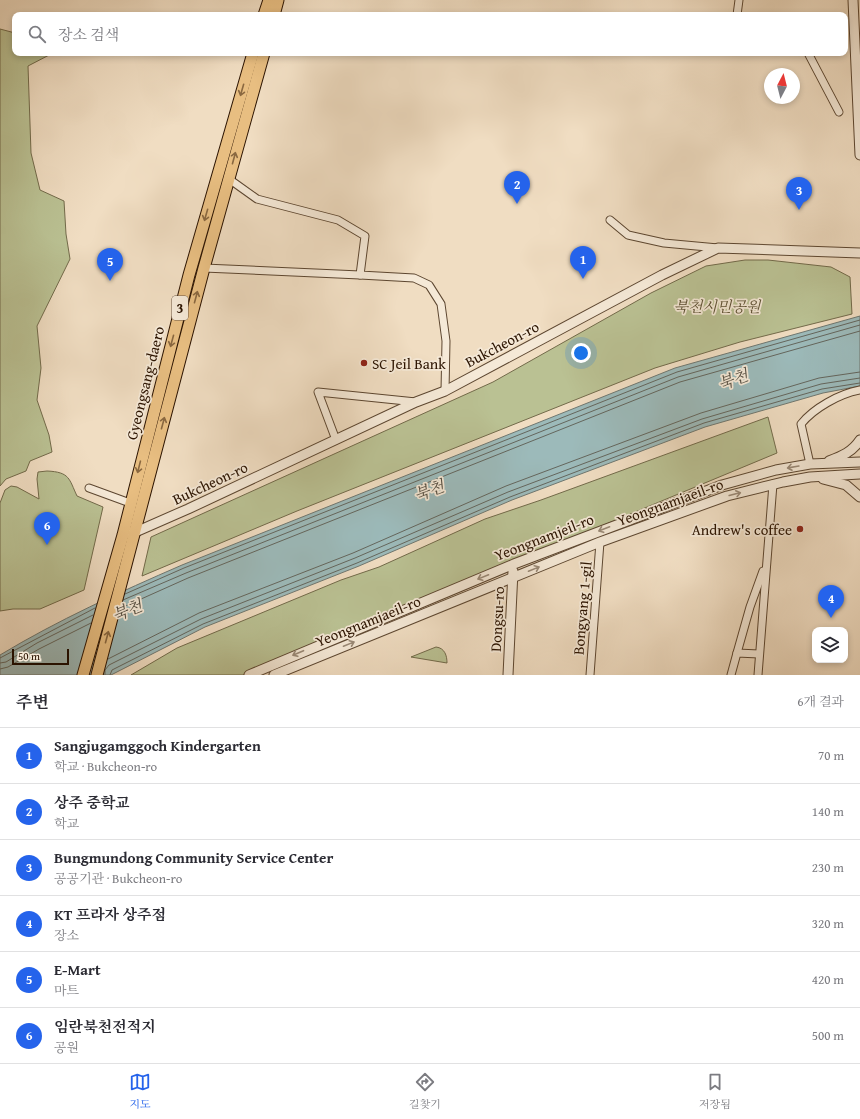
<!DOCTYPE html>
<html lang="ko">
<meta charset="utf-8">
<style>
:root{--surface:#fff;--page:#f7f7f7;--text:#2b2b33;--muted:#7c7c81;--line:#e1e1e2;--accent:#2563eb}
body{margin:0;font-family:"Gentium Book Plus","Noto Serif KR",serif;background:var(--page);color:var(--text)}
.controls{position:absolute;right:12px;bottom:12px;display:grid;overflow:hidden;border-radius:8px;box-shadow:0 2px 6px #0003}
.controls button{width:36px;height:36px;display:grid;place-items:center;padding:0;border:0;border-bottom:1px solid var(--line);background:var(--surface);color:var(--text);font:20px sans-serif}
.compass{position:absolute;left:764px;top:68px;width:36px;height:36px;border-radius:50%;background:var(--surface);box-shadow:0 2px 6px #0003;rotate:7deg}
.scale{position:absolute;left:12px;bottom:10px;width:57px;box-sizing:border-box;padding-left:4px;border:2px solid #2b1300;border-top:0;font-size:11px;line-height:14px;white-space:nowrap;color:#2b1300;-webkit-text-stroke:3px #f5e9d7;paint-order:stroke}
.you{position:absolute;left:581px;top:353px;width:14px;height:14px;margin:-10px;border:3px solid #fff;border-radius:50%;background:#1a73e8;box-shadow:0 0 0 6px #1a73e833}
.badge{display:grid;place-items:center;width:26px;height:26px;border-radius:50%;background:var(--accent);color:#fff;font-size:13px;font-weight:700}
.pin{position:absolute;translate:-50% -33px;filter:drop-shadow(0 1px 2px #0008)}
.pin::after{content:'';position:absolute;top:21px;width:14px;height:12px;background:inherit;clip-path:polygon(0 0,100% 0,50% 100%)}
.list{margin:0;padding:0;list-style:none}
h2{display:flex;justify-content:space-between;align-items:center;height:52px;margin:0;padding:0 16px;font-size:17px}
h2 small{font-size:13px;font-weight:400;color:var(--muted)}
.list li{display:grid;grid-template-columns:26px 1fr auto;gap:12px;align-items:center;box-sizing:border-box;height:56px;padding:0 16px;border-top:1px solid var(--line)}
.list b{display:block;font-size:15px;white-space:nowrap}
.list p{margin:0;font-size:13px;white-space:nowrap;color:var(--muted)}
.list em{font-size:13px;font-style:normal;color:var(--muted)}
.icon{flex:none;width:22px;height:22px;fill:none;stroke:currentColor;stroke-width:2;stroke-linecap:round;stroke-linejoin:round}
.map{position:relative;flex:none;width:860px;height:675px;overflow:hidden}
.search{position:absolute;background:var(--surface);box-shadow:0 2px 6px #0003;left:12px;right:12px;top:12px;height:44px;display:flex;align-items:center;gap:10px;box-sizing:border-box;padding:0 14px;border-radius:8px;color:var(--muted);font-size:15px}
.sheet{height:388px;background:var(--surface)}
nav{display:flex;justify-content:space-around;align-items:center;box-sizing:border-box;height:56px;border-top:1px solid var(--line);background:var(--surface);font-size:11px;color:var(--muted)}
nav a{display:grid;justify-items:center;gap:2px}
nav .on{color:var(--accent)}
.map>svg:first-child{display:block}
</style>
<div class="map">
<svg width="860" height="675" viewBox="0 0 860 675">
<rect width="100%" height="100%" fill="#f0ddc2"/>
<filter id="stains"><feTurbulence type="fractalNoise" baseFrequency=".005" numOctaves="4"/><feColorMatrix values="0 0 0 0 .2 0 0 0 0 .09 0 0 0 0 .02 0 0 0 .5 -.17"/></filter>
<radialGradient id="worn" r=".72"><stop offset=".6" stop-color="#630" stop-opacity="0"/><stop offset="1" stop-color="#630" stop-opacity=".3"/></radialGradient>
<g fill="#bac193" stroke="#726a4a">
<path d="M0,29L15,33V53H53L28,66L31,153L40,190L64,201L66,234L70,259L37,326L41,368L37,400L49,435L52,452L30,461L26,471L6,479L0,486Z"/>
<path d="M745,260H768L831,267L850,277L852,314L740,342L655,368L297,511L142,576L151,537L493,382L651,293L706,266Z"/>
<path d="M768,417L777,453L243,675H131L177,648L341,580L379,567L485,519L541,500Z"/>
<path d="M47,471C70,472 69,479 77,496L103,507L84,590L40,609H13L0,611V503L5,490L11,486L17,487L39,499L37,479L38,472Z"/>
<path d="M436,647C445,648 447,656 447,663L411,657Z"/>
</g>
<path fill="#9cbaba" stroke="#6f7770" d="M860,316V386L823,393L705,427L512,500L359,566L205,627L111,675H0V655C58,620 120,592 182,565L675,368Z"/>
<g fill="none" stroke-linecap="round" stroke-linejoin="round">
<g stroke="#64665d" stroke-width="1">
<path d="M125,594L184,568L677,372L860,320"/>
<path d="M123,600L186,573L678,377L860,325"/>
<path d="M121,608L188,578L680,382L860,331"/>
<path d="M0,658L95,608"/>
<path d="M108,659L199,613L353,553L506,486L701,413L819,378L860,372"/>
<path d="M0,663L6,662L37,643L93,615"/>
<path d="M0,669L8,667L39,649L91,623"/>
<path d="M105,675V670L109,665L201,619L355,558L508,492L702,419L821,384L860,378"/>
<path d="M110,675L112,670L203,624L357,563L510,497L704,423L822,389L860,383"/>
</g>
<g stroke="#5c4630" stroke-width="9">
<g id="minor">
<path d="M737,15L739,0"/>
<path d="M808,53L839,112"/>
<path d="M229,179L257,199L338,220L365,236L360,275L414,278L429,285L441,304L446,341L445,391"/>
<path d="M610,220L628,235L664,243L718,248"/>
<path d="M204,268L360,275"/>
<path d="M336,440L318,392L416,402"/>
<path d="M810,464L801,424C814,408 839,394 860,390"/>
<path d="M89,488L130,503"/>
<path d="M737,653L750,607L763,571"/>
<path d="M590,675L600,542"/>
<path d="M731,675L737,653L759,654"/>
<path d="M758,675L773,484"/>
</g>
</g>
<g stroke="#5c4630" stroke-width="11">
<g id="tertiary">
<path d="M853,0L860,155"/>
<path d="M829,461C842,456 852,452 860,440"/>
<path d="M823,479L846,485L860,497"/>
<path d="M131,534L188,509L416,402L445,391L662,275L718,248L860,253"/>
<path d="M249,675L514,564L722,485L776,470L810,464L860,462"/>
<path d="M274,675L600,542L727,496L783,482L810,477L860,474"/>
<path d="M508,675L513,571"/>
</g>
</g>
<g stroke="#2b1300" stroke-width="13">
<g id="primary">
<path d="M264,15L269,0"/>
<path d="M274,15L278,0"/>
<path d="M83,675L123,535L189,275L253,53"/>
<path d="M97,675L204,268L264,53"/>
</g>
</g>
<use href="#minor" stroke="#f5e9d7" stroke-width="7"/>
<use href="#tertiary" stroke="#f5e9d7" stroke-width="9"/>
<use href="#primary" stroke="#e8be81" stroke-width="11"/>
</g>
<defs><path id="oneway-shaft" d="M-6 0H5M1.5-3L5.5 0L1.5 3" fill="none" stroke-width="1.6" stroke-linecap="round" stroke-linejoin="round"/></defs>
<g stroke="#8a6840">
<use href="#oneway-shaft" transform="translate(242 90) rotate(106)"/>
<use href="#oneway-shaft" transform="translate(234 158) rotate(-75)"/>
<use href="#oneway-shaft" transform="translate(206 215) rotate(106)"/>
<use href="#oneway-shaft" transform="translate(196 297) rotate(-75)"/>
<use href="#oneway-shaft" transform="translate(172 341) rotate(105)"/>
<use href="#oneway-shaft" transform="translate(163 423) rotate(-75)"/>
<use href="#oneway-shaft" transform="translate(139 467) rotate(104)"/>
<use href="#oneway-shaft" transform="translate(107 637) rotate(-75)"/>
</g>
<g stroke="#9a8976">
<use href="#oneway-shaft" transform="translate(793 467) rotate(170)"/>
<use href="#oneway-shaft" transform="translate(735 494) rotate(-14)"/>
<use href="#oneway-shaft" transform="translate(604 529) rotate(159)"/>
<use href="#oneway-shaft" transform="translate(534 569) rotate(-22)"/>
<use href="#oneway-shaft" transform="translate(483 577) rotate(158)"/>
<use href="#oneway-shaft" transform="translate(349 644) rotate(-22)"/>
<use href="#oneway-shaft" transform="translate(298 653) rotate(157)"/>
</g>
<g fill="#8f2418" stroke="#f5e9d7" stroke-width="1.5">
<circle cx="364" cy="363" r="4"/>
<circle cx="800" cy="529" r="4"/>
</g>
<g text-anchor="middle" dominant-baseline="central" stroke-width="3.5" stroke-linejoin="round" paint-order="stroke">
<rect fill="#f5e9d7" stroke="#685340" stroke-width="1" x="172" y="296" width="16" height="24" rx="3"/>
<g font-size="14" font-weight="bold" fill="#2b1300">
<text x="180" y="308">3</text>
</g>
<g font-size="15" font-style="italic" fill="#5d5033" stroke="#f5e9d7">
<text x="717" y="306">북천시민공원</text>
</g>
<g font-size="15" fill="#2b1300" stroke="#f5e9d7">
<text transform="translate(502 344) rotate(-28)">Bukcheon-ro</text>
<text transform="translate(145 383) rotate(-76)">Gyeongsang-daero</text>
<text transform="translate(210 483) rotate(-25)">Bukcheon-ro</text>
<text transform="translate(670 502) rotate(-20)">Yeongnamjaeil-ro</text>
<text transform="translate(544 537) rotate(-21)">Yeongnamjeil-ro</text>
<text transform="translate(582 608) rotate(-85)">Bongyang 1-gil</text>
<text transform="translate(497 619) rotate(-87)">Dongsu-ro</text>
<text transform="translate(368 621) rotate(-22)">Yeongnamjaeil-ro</text>
</g>
<g font-size="15" fill="#2b1300" stroke="#f5e9d7" text-anchor="start">
<text x="372" y="363">SC Jeil Bank</text>
<text x="792" y="529" text-anchor="end">Andrew's coffee</text>
</g>
<g font-size="16" font-style="italic" fill="#534d41" stroke="#f5e9d7">
<text transform="translate(733 379) rotate(-20)">북천</text>
<text transform="translate(429 490) rotate(-20)">북천</text>
<text transform="translate(127 610) rotate(-22)">북천</text>
</g>
</g>
<rect width="100%" height="100%" filter="url(#stains)"/>
<rect width="100%" height="100%" fill="url(#worn)"/>
</svg>
<div class="controls">
<button><svg class="icon" aria-label="layers" viewBox="0 0 24 24"><path d="M12 4l9 5-9 5-9-5zM3 14l9 5 9-5"/></svg></button>
</div>
<svg class="compass" viewBox="-18 -18 36 36"><path d="M0-13l5 13h-10z" fill="#e53935"/><path d="M0 13l5-13h-10z" fill="#7c7c81"/></svg>
<div class="scale">50 m</div>
<div class="you"></div>
<div class="pin badge" style="left:583px;top:279px">1</div>
<div class="pin badge" style="left:517px;top:204px">2</div>
<div class="pin badge" style="left:799px;top:210px">3</div>
<div class="pin badge" style="left:831px;top:618px">4</div>
<div class="pin badge" style="left:110px;top:281px">5</div>
<div class="pin badge" style="left:47px;top:545px">6</div>
<div class="search"><svg class="icon" aria-label="search" viewBox="0 0 24 24"><circle cx="10" cy="10" r="6"/><path d="M15 15l6 6"/></svg>장소 검색</div>
</div>
<section class="sheet">
<h2>주변<small>6개 결과</small></h2>
<ul class="list">
<li><span class="badge">1</span><div><b>Sangjugamggoch Kindergarten</b><p>학교 · Bukcheon-ro</p></div><em>70 m</em></li>
<li><span class="badge">2</span><div><b>상주 중학교</b><p>학교</p></div><em>140 m</em></li>
<li><span class="badge">3</span><div><b>Bungmundong Community Service Center</b><p>공공기관 · Bukcheon-ro</p></div><em>230 m</em></li>
<li><span class="badge">4</span><div><b>KT 프라자 상주점</b><p>장소</p></div><em>320 m</em></li>
<li><span class="badge">5</span><div><b>E-Mart</b><p>마트</p></div><em>420 m</em></li>
<li><span class="badge">6</span><div><b>임란북천전적지</b><p>공원</p></div><em>500 m</em></li>
</ul>
</section>
<nav>
<a class="on"><svg class="icon" aria-label="map" viewBox="0 0 24 24"><path d="M3 6l6-2 6 2 6-2v14l-6 2-6-2-6 2zM9 4v14M15 6v14"/></svg>지도</a>
<a><svg class="icon" aria-label="directions" viewBox="0 0 24 24"><path d="M12 3l9 9-9 9-9-9zM9 14v-3h6M13 9l2 2-2 2"/></svg>길찾기</a>
<a><svg class="icon" aria-label="saved" viewBox="0 0 24 24"><path d="M7 4h10v16l-5-4-5 4z"/></svg>저장됨</a>
</nav>
